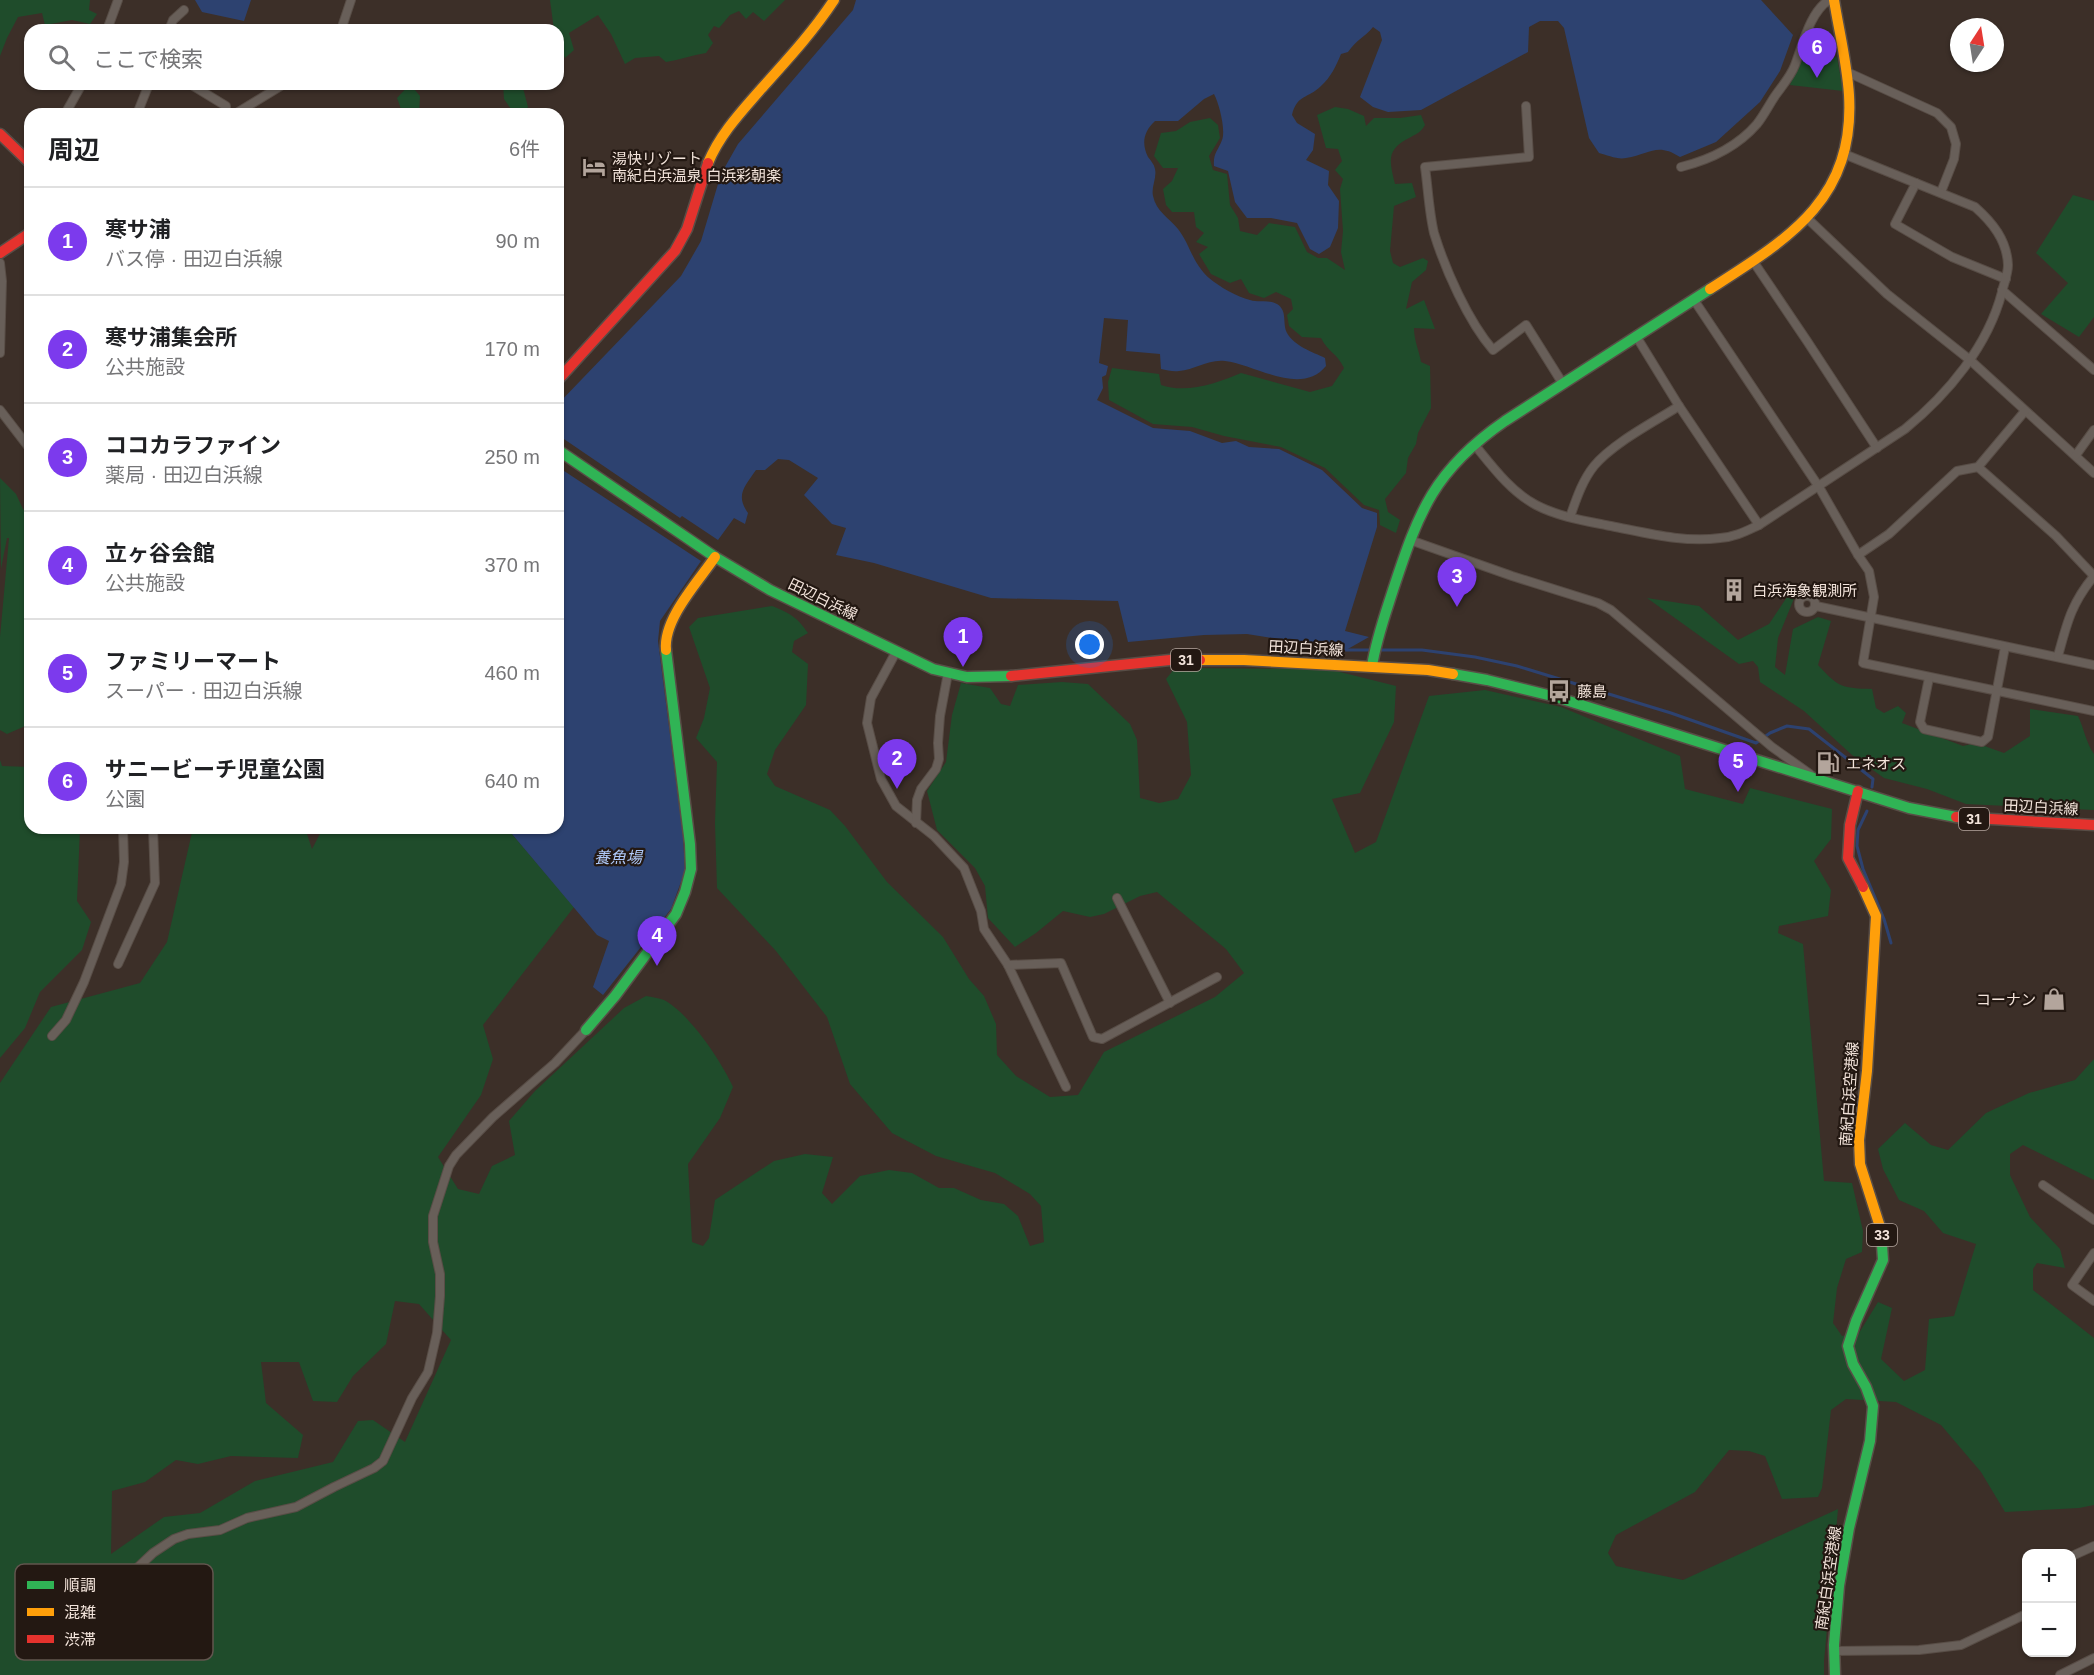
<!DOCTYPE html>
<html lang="ja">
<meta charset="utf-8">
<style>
:root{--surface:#fff;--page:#f6f6f6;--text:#202124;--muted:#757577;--line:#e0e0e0;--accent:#7c3aed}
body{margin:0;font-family:Arial,"Noto Sans JP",sans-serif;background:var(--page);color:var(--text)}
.controls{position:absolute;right:18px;bottom:18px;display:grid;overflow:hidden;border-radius:12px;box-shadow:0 2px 4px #0004}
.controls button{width:54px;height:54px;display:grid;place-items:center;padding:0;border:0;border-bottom:2px solid var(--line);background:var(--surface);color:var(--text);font:30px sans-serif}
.compass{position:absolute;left:1950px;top:18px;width:54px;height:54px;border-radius:50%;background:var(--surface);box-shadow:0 2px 4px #0004;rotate:12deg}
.you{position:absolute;left:1090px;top:645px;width:21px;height:21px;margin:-15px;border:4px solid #fff;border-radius:50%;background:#1a73e8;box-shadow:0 0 0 9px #1a73e833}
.badge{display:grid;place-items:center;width:39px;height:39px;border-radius:50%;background:var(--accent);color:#fff;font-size:20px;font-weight:700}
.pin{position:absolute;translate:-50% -50px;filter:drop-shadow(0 2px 3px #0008)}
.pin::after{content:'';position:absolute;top:32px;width:21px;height:18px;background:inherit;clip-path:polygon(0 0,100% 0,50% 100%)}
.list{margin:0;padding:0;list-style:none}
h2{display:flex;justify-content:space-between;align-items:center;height:78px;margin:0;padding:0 24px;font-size:26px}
h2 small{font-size:20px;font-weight:400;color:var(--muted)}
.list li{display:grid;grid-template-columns:39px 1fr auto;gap:18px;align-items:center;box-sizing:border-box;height:108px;padding:0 24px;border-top:2px solid var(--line)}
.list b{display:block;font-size:22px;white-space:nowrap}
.list p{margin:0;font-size:20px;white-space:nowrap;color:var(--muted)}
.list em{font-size:20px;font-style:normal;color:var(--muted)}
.icon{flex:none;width:33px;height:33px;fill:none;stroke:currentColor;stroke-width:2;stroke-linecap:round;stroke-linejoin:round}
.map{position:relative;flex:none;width:2094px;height:1675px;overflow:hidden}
.search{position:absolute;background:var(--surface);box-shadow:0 2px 4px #0004;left:24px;top:24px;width:540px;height:66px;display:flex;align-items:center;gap:15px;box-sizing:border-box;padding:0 21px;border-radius:18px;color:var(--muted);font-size:22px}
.panel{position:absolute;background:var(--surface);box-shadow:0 2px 4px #0004;left:24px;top:108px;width:540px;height:726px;border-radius:18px}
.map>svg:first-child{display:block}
</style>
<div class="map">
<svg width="2094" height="1675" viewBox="0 0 2094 1675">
<rect width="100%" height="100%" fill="#3c2f28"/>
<g fill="#1f4c2b" fill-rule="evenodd">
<path d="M0,0H90L89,10L97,14L90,24L72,20L45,25L42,13L18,17L7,38L0,56Z"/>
<path d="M550,0H785L764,21L753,12L746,19L739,11L730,15L719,28L714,26L708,35L713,43L706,53C692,55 680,60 666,62L659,56L635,58L625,64L611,34L598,15L569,33L574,50L565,58L560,48H558V30H554Z"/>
<path d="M1837,57L1843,91L1790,85L1800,60Z"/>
<path d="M410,84L420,96L419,114H400L401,109L397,98Z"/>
<path d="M503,84H526L523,88L528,107L523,114L513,112L504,99Z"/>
<path d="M1335,107L1348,109L1364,116L1366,126L1374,118H1400L1421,115L1425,125C1421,132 1418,133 1411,137C1386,149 1389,160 1395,184L1412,183L1416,197L1394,206L1390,251L1393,263L1400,267L1423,258L1428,261L1426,270L1412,282L1406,309L1424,300L1435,329L1414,328C1414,341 1419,350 1421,362L1430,366L1431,408L1418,433L1416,444L1408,458L1406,473L1385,499L1388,512L1400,520L1396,533L1380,525L1379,510L1364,505L1325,468L1281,447L1224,436L1192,427L1153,424L1109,400L1108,382L1112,368L1159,374L1161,385C1186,394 1218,383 1241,373L1310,392L1332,386L1344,368C1337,353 1328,352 1321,338L1302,337L1289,326L1287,315L1293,309L1291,299L1276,292L1264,298L1249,293L1241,279L1230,283L1211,274L1199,254L1208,247L1196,242L1204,233L1196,227L1194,212H1172L1166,205L1163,189L1172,181L1178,168H1163L1154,156L1161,133L1176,131L1190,122L1210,118L1218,125L1220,138L1209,156L1213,170L1227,174L1230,205L1238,218L1240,231L1257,235L1269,223L1295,227L1307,252L1318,258H1327L1345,270L1341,252L1343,231L1340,189L1343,179L1335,170L1342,161L1338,149L1326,148L1317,115Z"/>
<path d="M2073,195L2094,201V317L2079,337L2041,314L2068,283L2036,253Z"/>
<path d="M0,478L16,494L23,509L30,515V724L7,734L0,730V637L9,538H7L1,569Z"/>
<path d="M1789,594L1795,596L1778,638L1775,667L1785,675L1793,629L1818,617L1831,621L1818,665C1839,688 1842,688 1872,689L1876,708L1884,713L1898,706L1906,713L1902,723L1963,746L1976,743L2004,753L2030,736V709L2078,716C2084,728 2086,743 2094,754V810L1966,804L1927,789L1884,778L1852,755L1804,711L1760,682L1758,667L1753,661L1739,664L1647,598L1699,606L1738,640L1769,624Z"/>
<path d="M772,606C790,613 797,617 808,633L794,641L792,652L808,664L806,705L775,750L767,774L775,786L830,810L845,826L887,882L943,937L969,979L984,996L996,1024L997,1055L1016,1076L1050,1097L1078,1095L1104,1052L1215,997L1244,973L1226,949L1157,892L1140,896L1104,914L1090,917L1063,911L1036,933L1015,947L988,918L985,886L975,868L937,830L927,791L946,762L952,715L961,683L990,688L1001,704L1010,706L1018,685L1062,682L1088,684L1130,724L1137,740L1140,798L1159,803L1178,799L1191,775L1187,722L1166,679L1175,668L1328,669L1396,686L1394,722L1360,793L1332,799L1355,853L1376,842L1429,696L1485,690L1561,707L1680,756L1685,789L1743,804L1750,788L1832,809L1831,839L1814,861L1831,890L1828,916L1779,926L1778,933L1803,944L1824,1181L1852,1183L1863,1231L1862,1252L1846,1259L1837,1288L1833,1323L1842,1336L1859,1333L1878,1302L1892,1308L1881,1359L1904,1381L1925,1370L1929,1319L1954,1316L1976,1244L1943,1233L1924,1211L1899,1200L1883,1169L1878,1149L1905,1123L1931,1145L1948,1150L1986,1113L2029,1093L2075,1080L2094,1059V1180L2023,1145L2010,1154V1175L2030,1217L2060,1249L2065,1268L2037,1263L2033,1269V1290L2094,1338V1505L2079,1508L2005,1512L1981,1472L1941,1425L1896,1402L1846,1399L1831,1410L1822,1488L1818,1497L1782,1499L1765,1456L1749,1451L1729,1450L1695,1492L1616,1535L1608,1553L1616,1566L1683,1580L1838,1509L1824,1661V1675H0V1083L51,1007L140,983L167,942L193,828H305L312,849L323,828H507L574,907L483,1025L493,1059L481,1095L438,1157L458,1189L479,1194L492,1166L515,1155L509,1121L535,1091L624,1008L646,996C652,997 659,998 664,1000C689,1013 722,1062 733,1087L720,1118L688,1164L692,1242L703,1246L709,1238L715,1200L774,1161L805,1154L833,1157L822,1193L832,1204L860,1176L889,1170L912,1173L939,1188H954L981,1200L1004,1204L1018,1216L1030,1246L1044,1242L1041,1206L1030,1194L995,1173L936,1156L892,1133L850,1084L827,1017L776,951L717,888L715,823L717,762L696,738L704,718L710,688L689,627L698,618ZM395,1301L419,1304L451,1340L405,1442L373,1420L358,1421L333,1462L255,1481L200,1513L164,1517L111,1554L112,1491L145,1482L176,1460L198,1464L231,1456L298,1458L303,1435L266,1403L261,1362H299L313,1401L337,1402L353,1376L386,1344Z"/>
<path d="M0,760L2,766L30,767V828H80L77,901L91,922L82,950L40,992L25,1028L0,1058Z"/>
</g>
<g fill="#2d4270">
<path d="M195,0H251L244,21L202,12Z"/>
<path d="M856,0H1761L1793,35L1780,71L1760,102L1716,142L1680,157C1657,142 1650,154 1626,158C1618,160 1607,155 1599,153L1589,138L1564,28L1558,21H1540L1529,27L1528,52L1421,110L1388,112L1373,107L1360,97L1382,40L1380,32L1373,27C1364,38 1357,39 1348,52L1341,54C1336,66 1331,77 1321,86C1308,99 1297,94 1292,115L1297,123L1315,134L1313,150L1306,160L1329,171L1328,185L1339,201L1338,228L1330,247L1319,254L1310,249L1297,223L1271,218H1247L1235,202L1228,171L1214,166C1213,153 1218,151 1222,140C1226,130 1219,103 1214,94L1204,99L1178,121H1155C1144,131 1141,143 1148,157C1151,161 1154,164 1155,169C1157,178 1151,187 1153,196C1156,211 1169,218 1178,229C1190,244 1192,263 1209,278C1220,287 1237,297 1250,300C1259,303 1268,299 1277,304C1288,311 1282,323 1287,333C1294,346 1313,352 1325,358L1326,366C1301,397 1254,364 1225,361C1208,359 1195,370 1179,371C1173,372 1167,370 1161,369L1160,354L1126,351L1128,320L1104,318L1099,363L1108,366L1106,375L1102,377L1103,388L1097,400L1153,428L1190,431L1222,443L1236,441L1249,447L1279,449L1322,470L1362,508L1377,513V527L1345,631L1369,637L1346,650L1247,634L1204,635L1128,642L1118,601L991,598L874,563L836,555L846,528L832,524L804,495L818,478L789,460L778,459L765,470H756C745,486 735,495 748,513L745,524L734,518L718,540L682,516L680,518L558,435V404L681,276L701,241L721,174L738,144L853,10Z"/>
<path d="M558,467L701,561L660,621L658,641L683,836L685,871L671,909L603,995L593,987L609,941L597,935L507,828H558Z"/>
</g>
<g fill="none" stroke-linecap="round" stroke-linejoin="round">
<g stroke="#2d4270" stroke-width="3">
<path d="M1346,650H1371"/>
<path d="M1378,650H1422L1475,657L1517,666L1671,713L1756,743L1770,733L1787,726L1809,729L1873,779L1872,787"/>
<path d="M1867,811L1858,830L1857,846L1863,869L1884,919L1891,943"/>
</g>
<g stroke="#584d46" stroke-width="10">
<g id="street">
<path d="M107,30L118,0"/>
<path d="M169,30L173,20L184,10"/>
<path d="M341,30L351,0"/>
<path d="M1847,72L1937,113L1951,127L1956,144L1954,159L1941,192"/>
<path d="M190,84L226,106V114"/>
<path d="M1526,106L1529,157L1425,167C1428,188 1429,212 1434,233C1445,269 1468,321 1493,350L1526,325L1563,384"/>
<path d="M65,114L82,84"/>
<path d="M137,114L149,84"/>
<path d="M235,114L284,84"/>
<path d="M1681,167C1709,160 1738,146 1757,124C1764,115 1769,105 1775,96C1782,86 1791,76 1795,65C1803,44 1810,12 1829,0"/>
<path d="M1916,183L1895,224L1952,257L2006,279"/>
<path d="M1808,219L1887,294L1970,360L2094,473"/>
<path d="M1753,261L1807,341L1877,448"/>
<path d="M0,263L2,281L0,353"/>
<path d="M2002,290L2094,370"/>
<path d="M1694,300L1819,487L1858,555L1869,571L1874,597L1863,663L2094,711"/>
<path d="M1636,336L1679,406L1759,525"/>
<path d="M0,410L30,449"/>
<path d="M1474,444C1492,466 1510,491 1536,505C1559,517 1586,521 1611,526C1647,533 1684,543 1720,538C1735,537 1746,531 1759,525L1905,429C1948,394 1988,346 2002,292C2004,283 2008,274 2008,265C2007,240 1992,222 1975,207L1844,154"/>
<path d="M2076,455L2094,430"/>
<path d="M1978,467L2056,536L2094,576"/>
<path d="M1570,517C1576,500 1582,481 1594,466C1613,443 1654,422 1679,406"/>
<path d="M1410,540L1512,576L1598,603L1611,610L1772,747L1810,774"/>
<path d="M1858,555L1889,534L1957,471L1978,467L2025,411"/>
<circle cx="1807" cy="604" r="8"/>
<path d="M1816,606L2094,665"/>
<path d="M896,652L871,698L867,723L881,779L896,806L934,836L964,868L981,911L984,929L1008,965L1066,1087"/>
<path d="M2058,656C2067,623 2071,604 2094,576"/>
<path d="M1929,678L1920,722L1924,729L1982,742L1988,737L2005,647"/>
<path d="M916,823L917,800L921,789L936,769L939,759L938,743L940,716L948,673"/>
<path d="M1117,898L1170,1003"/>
<path d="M118,964L155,883L153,828"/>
<path d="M1008,965L1061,963L1093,1037L1102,1039L1217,977"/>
<path d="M52,1036L66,1020L84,982L121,884L124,862L123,828"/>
<path d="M2043,1185L2094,1220"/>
<path d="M2094,1253L2072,1285L2094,1301"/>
<path d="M2072,1556L2094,1546"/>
<path d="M107,1592L134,1571L153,1553L174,1539L188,1534L220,1530L247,1518L296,1507L334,1487L374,1468L383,1461L412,1398L428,1372L437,1333L440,1296V1274L433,1242V1216L449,1166L456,1155L493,1117L555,1063L586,1030"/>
<path d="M1835,1651L1919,1650L1961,1645L2026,1614"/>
<path d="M2060,1675L2094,1658"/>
</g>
</g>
<g stroke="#584d46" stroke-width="13">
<g id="fast">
<path d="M558,450L715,557L770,590L933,669L967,677L1011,676"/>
<path d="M1372,666C1376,640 1385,615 1393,590C1419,511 1434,470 1505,421L1710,289"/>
<path d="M1453,674L1487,680L1556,697L1909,808L1956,817"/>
<path d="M586,1030L615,996L676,914L685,892L691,869L690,844L666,650"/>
<path d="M1835,1675L1834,1645L1839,1586L1849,1528L1870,1441L1873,1406L1866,1387L1853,1364L1848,1346L1856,1321L1883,1260L1881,1230"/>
</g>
</g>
<g stroke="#584d46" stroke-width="13">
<g id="slow">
<path d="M708,163C720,134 741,112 761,89C787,60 813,32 834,0"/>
<path d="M1710,289C1788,239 1855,200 1849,95C1847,63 1839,31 1834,0"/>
<path d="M666,650C663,619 698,582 715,557"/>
<path d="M1200,660H1244L1428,670L1453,674"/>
<path d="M1863,887L1876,916L1867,1071L1859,1140L1860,1164L1881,1230"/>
</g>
</g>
<g stroke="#584d46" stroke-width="13">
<g id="jam">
<path d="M0,134L30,163"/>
<path d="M0,253L30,233"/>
<path d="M558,380L675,251L687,229L708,163"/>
<path d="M1011,676L1170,660H1200"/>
<path d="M1858,791L1850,825L1848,858L1863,887"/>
<path d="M1956,817L2094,825"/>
</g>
</g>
<use href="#street" stroke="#685f59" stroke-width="8"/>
<use href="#fast" stroke="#30b455" stroke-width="10"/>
<use href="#slow" stroke="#ff9f0a" stroke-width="10"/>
<use href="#jam" stroke="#e5322d" stroke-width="10"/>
</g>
<defs>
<g id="hotel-bare" transform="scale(1.8)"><path d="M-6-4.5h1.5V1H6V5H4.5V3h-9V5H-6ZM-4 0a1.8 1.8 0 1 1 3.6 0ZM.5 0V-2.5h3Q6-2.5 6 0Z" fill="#b3a59c" stroke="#231812" stroke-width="2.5" paint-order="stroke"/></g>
<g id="building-bare" transform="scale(1.8)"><path d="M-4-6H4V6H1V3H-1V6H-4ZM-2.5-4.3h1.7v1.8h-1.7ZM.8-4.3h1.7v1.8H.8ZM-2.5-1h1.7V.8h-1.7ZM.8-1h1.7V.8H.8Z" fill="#b3a59c" stroke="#231812" stroke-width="2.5" paint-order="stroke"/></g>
<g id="bus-bare" transform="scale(1.8)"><path d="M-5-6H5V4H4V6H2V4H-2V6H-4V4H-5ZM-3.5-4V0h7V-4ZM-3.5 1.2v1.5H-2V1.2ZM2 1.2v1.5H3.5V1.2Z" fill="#b3a59c" stroke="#231812" stroke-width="2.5" paint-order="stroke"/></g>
<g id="fuel-bare" transform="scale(1.8)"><path d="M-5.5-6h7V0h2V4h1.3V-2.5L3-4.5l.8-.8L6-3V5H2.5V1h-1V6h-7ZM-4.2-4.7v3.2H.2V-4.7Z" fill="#b3a59c" stroke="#231812" stroke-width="2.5" paint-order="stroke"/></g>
<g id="shop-bare" transform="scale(1.8)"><path d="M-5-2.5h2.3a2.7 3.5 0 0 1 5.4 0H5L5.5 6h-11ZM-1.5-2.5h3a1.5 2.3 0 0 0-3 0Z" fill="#b3a59c" stroke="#231812" stroke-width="2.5" paint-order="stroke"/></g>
</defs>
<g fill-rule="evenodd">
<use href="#hotel-bare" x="594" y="167"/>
<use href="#building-bare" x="1734" y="590"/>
<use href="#bus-bare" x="1559" y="691"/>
<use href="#fuel-bare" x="1828" y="763"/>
<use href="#shop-bare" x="2054" y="999"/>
</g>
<g text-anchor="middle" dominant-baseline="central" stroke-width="4.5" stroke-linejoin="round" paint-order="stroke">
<g fill="#231812" stroke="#b5a79f" stroke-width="1.5">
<rect x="1171" y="649" width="30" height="22" rx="4.5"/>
<rect x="1959" y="808" width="30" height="22" rx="4.5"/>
<rect x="1867" y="1224" width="30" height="22" rx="4.5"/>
</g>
<g font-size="14" font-weight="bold" fill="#f3e4db">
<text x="1186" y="660">31</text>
<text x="1974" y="819">31</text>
<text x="1882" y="1235">33</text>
</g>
<g font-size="15" fill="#f3e4db" stroke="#231812" text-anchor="start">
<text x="612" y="158">湯快リゾート<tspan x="612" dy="17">南紀白浜温泉 白浜彩朝楽</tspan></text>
<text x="1752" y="590">白浜海象観測所</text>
<text x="1577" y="691">藤島</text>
<text x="1846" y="763">エネオス</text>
<text x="2036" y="999" text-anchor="end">コーナン</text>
</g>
<g font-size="15" fill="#f3e4db" stroke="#231812">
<text transform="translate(823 599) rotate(26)">田辺白浜線</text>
<text transform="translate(1306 648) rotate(3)">田辺白浜線</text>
<text transform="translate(2041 807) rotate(3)">田辺白浜線</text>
<text transform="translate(1849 1094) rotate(-86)">南紀白浜空港線</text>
<text transform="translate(1828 1578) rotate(-82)">南紀白浜空港線</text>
</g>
<g font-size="16" font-style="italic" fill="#aec8f8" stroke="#231812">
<text x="618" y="857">養魚場</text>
</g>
</g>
<rect x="15" y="1564" width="198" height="96" rx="9" fill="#231812" stroke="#61554e" stroke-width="1.5"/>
<rect x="27" y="1581" width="27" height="8" fill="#30b455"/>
<rect x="27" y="1608" width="27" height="8" fill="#ff9f0a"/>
<rect x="27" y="1635" width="27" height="8" fill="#e5322d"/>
<g font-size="16" fill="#f3e4db">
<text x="64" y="1591">順調</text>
<text x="64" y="1618">混雑</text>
<text x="64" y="1645">渋滞</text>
</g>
</svg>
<div class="controls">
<button>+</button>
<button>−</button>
</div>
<svg class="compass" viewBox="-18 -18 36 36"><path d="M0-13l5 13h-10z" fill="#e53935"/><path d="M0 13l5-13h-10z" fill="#757577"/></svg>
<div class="you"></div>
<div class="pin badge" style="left:963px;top:667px">1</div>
<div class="pin badge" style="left:897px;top:789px">2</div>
<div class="pin badge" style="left:1457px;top:607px">3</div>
<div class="pin badge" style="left:657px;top:966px">4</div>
<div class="pin badge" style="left:1738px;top:792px">5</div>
<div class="pin badge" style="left:1817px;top:78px">6</div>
<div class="search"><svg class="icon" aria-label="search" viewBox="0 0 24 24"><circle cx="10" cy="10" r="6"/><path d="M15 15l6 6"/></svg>ここで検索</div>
<section class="panel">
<h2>周辺<small>6件</small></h2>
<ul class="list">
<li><span class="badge">1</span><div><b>寒サ浦</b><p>バス停 · 田辺白浜線</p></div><em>90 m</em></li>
<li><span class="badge">2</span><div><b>寒サ浦集会所</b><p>公共施設</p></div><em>170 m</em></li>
<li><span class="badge">3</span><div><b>ココカラファイン</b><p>薬局 · 田辺白浜線</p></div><em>250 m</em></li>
<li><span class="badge">4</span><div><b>立ヶ谷会館</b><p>公共施設</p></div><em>370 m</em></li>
<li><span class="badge">5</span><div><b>ファミリーマート</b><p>スーパー · 田辺白浜線</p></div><em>460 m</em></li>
<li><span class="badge">6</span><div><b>サニービーチ児童公園</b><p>公園</p></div><em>640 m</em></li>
</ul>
</section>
</div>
